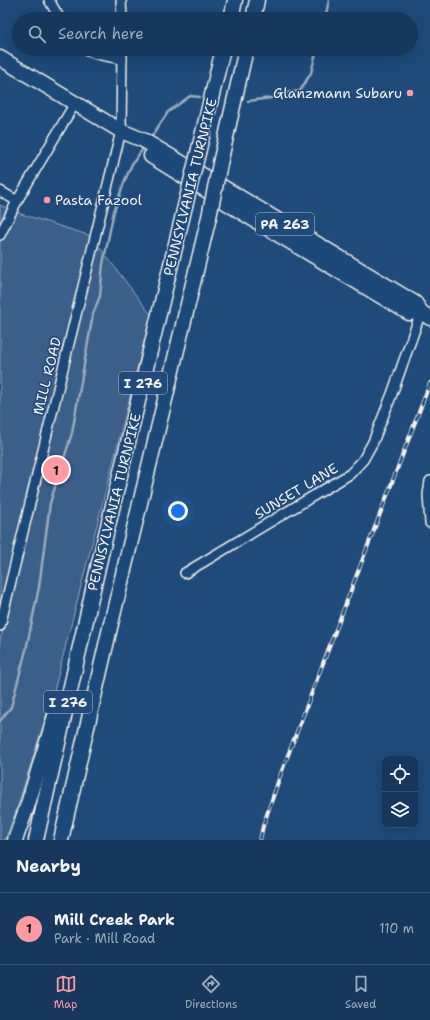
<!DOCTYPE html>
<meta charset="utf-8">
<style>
:root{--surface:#17385c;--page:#244365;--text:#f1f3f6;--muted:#9eacbb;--line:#365272;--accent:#ff9aa2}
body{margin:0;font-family:"Shantell Sans",sans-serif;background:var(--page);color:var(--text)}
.controls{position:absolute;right:12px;bottom:12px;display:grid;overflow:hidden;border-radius:8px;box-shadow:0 4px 16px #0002}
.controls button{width:36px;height:36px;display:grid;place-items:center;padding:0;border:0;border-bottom:1px solid var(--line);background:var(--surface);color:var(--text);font:20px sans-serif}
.you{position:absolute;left:178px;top:511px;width:14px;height:14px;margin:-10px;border:3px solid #fff;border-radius:50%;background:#1a73e8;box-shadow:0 0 0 6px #1a73e833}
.badge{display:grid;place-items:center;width:26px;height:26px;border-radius:50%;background:var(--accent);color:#111;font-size:13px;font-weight:700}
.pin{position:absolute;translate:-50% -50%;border:2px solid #fff;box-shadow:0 1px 4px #0006}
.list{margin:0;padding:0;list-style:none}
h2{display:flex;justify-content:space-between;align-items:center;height:52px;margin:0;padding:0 16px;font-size:17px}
h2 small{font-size:13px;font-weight:400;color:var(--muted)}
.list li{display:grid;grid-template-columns:26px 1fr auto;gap:12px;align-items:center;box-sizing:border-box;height:72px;padding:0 16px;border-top:1px solid var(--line)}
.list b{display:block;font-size:15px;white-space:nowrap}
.list p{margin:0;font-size:13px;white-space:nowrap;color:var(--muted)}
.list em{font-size:13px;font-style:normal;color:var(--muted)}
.icon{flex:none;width:22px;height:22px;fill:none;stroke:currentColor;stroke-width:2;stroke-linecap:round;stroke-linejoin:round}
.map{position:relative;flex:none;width:430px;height:840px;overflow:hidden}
.search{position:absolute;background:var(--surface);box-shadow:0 4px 16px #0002;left:12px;right:12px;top:12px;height:44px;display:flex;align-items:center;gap:10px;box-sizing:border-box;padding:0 14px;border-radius:22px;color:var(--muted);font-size:15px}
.sheet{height:124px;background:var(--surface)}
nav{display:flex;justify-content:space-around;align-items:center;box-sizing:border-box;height:56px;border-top:1px solid var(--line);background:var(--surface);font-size:11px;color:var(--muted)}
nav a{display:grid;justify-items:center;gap:2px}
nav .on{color:var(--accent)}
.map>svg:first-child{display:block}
</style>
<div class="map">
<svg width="430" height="840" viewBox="0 0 430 840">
<rect width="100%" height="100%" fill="#1f4a7a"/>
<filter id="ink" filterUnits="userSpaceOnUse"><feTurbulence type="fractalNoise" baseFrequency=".025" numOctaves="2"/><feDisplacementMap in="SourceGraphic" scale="8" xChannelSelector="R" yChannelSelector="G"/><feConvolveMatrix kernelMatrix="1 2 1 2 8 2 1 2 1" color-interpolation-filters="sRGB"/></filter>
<g filter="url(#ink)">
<path fill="#3a5f88" stroke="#97a8b8" d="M0,205L15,212L91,236L151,315L54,691L15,814L5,840H0V639L4,628L0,625Z"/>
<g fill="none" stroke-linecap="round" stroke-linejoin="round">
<g stroke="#9cacbb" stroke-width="2.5">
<path d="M325,19L329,0"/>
<path d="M248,101L278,97L285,93L300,91L311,73L317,49"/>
<path d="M150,139L168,112L190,96L200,97"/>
<path d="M0,721L11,707L26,650L39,587L50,503L72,433L93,314L100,296L103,264L114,211L125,180L132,164L145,146"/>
</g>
<g stroke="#f4f1e8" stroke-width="12">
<g id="minor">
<path d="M49,0L60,19"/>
<path d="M121,0L122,19"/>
<path d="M84,49L96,54L122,59"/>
<path d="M0,191L17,201"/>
<path d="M0,235L17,201L75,103"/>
<path d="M430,481L428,495L430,523"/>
<path d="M185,573L350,474L363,460L373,442L392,394L421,312"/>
<path d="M0,626L121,131L122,49"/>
</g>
</g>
<g stroke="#f4f1e8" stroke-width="17">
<g id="highway">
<path d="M231,19L235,0"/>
<path d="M253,19L257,0"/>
<path d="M0,58L121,131L143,140L236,195L415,303L421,312L430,318"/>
<path d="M199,149L223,49"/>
<path d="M151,156L274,232L409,313L421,312"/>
<path d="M221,159L246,49"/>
<path d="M15,840L27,807L58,706"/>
<path d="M36,840L99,563L186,202"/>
<path d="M61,840L109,632L209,217"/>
</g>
</g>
<use href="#minor" stroke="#1f4a7a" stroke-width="9"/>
<use href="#highway" stroke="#1f4a7a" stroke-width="14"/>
<g stroke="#f4f1e8" stroke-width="4">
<path id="rail" d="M260,840L263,826L280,776L430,383"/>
</g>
<use href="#rail" stroke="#1f4a7a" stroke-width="2.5" stroke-dasharray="8" stroke-linecap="butt"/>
<g stroke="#f4f1e8" stroke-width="17" stroke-linecap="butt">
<g id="highway-bridge">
<path d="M186,202L199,149"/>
<path d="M209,217L221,159"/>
</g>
</g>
<use href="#highway-bridge" stroke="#1f4a7a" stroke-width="14"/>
</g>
</g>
<g fill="#ff9aa2" stroke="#1f4a7a" stroke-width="1.5">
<circle cx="410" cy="93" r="4"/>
<circle cx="47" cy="200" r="4"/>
</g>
<g text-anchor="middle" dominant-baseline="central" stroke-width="3" stroke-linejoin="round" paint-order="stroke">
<g fill="#1f4a7a" stroke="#b4bfc7" stroke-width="1">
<rect x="256" y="213" width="58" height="22" rx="3"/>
<rect x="119" y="372" width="48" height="22" rx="3"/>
<rect x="44" y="691" width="48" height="22" rx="3"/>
</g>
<g font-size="13" font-weight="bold" fill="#f4f1e8">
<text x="285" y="224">PA 263</text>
<text x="143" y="383">I 276</text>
<text x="68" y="702">I 276</text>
</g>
<g font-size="14" fill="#f4f1e8" stroke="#1f4a7a" text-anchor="end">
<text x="402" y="93">Glanzmann Subaru</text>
<text x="55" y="200" text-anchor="start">Pasta Fazool</text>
</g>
<g font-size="14" fill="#f4f1e8" stroke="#1f4a7a">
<text transform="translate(190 187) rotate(-76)">PENNSYLVANIA TURNPIKE</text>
<text transform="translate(47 376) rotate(-76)">MILL ROAD</text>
<text transform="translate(296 491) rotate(-31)">SUNSET LANE</text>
<text transform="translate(114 502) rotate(-76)">PENNSYLVANIA TURNPIKE</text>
</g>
</g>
</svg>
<div class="controls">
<button><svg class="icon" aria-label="locate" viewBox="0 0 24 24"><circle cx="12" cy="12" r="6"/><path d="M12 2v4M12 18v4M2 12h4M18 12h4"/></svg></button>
<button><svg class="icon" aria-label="layers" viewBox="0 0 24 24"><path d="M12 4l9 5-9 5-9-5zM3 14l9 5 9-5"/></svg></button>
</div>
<div class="you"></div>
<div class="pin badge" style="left:56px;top:470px">1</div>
<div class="search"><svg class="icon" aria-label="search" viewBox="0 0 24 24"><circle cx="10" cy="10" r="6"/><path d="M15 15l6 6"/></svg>Search here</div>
</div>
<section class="sheet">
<h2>Nearby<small></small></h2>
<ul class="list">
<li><span class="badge">1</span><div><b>Mill Creek Park</b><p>Park · Mill Road</p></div><em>110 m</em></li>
</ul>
</section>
<nav>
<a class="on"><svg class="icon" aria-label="map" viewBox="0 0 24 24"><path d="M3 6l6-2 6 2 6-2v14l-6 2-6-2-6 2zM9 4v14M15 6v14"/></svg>Map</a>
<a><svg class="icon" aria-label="directions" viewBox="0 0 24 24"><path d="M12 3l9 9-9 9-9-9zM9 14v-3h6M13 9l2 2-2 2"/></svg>Directions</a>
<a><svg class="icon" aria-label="saved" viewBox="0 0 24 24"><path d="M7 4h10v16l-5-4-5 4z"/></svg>Saved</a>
</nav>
